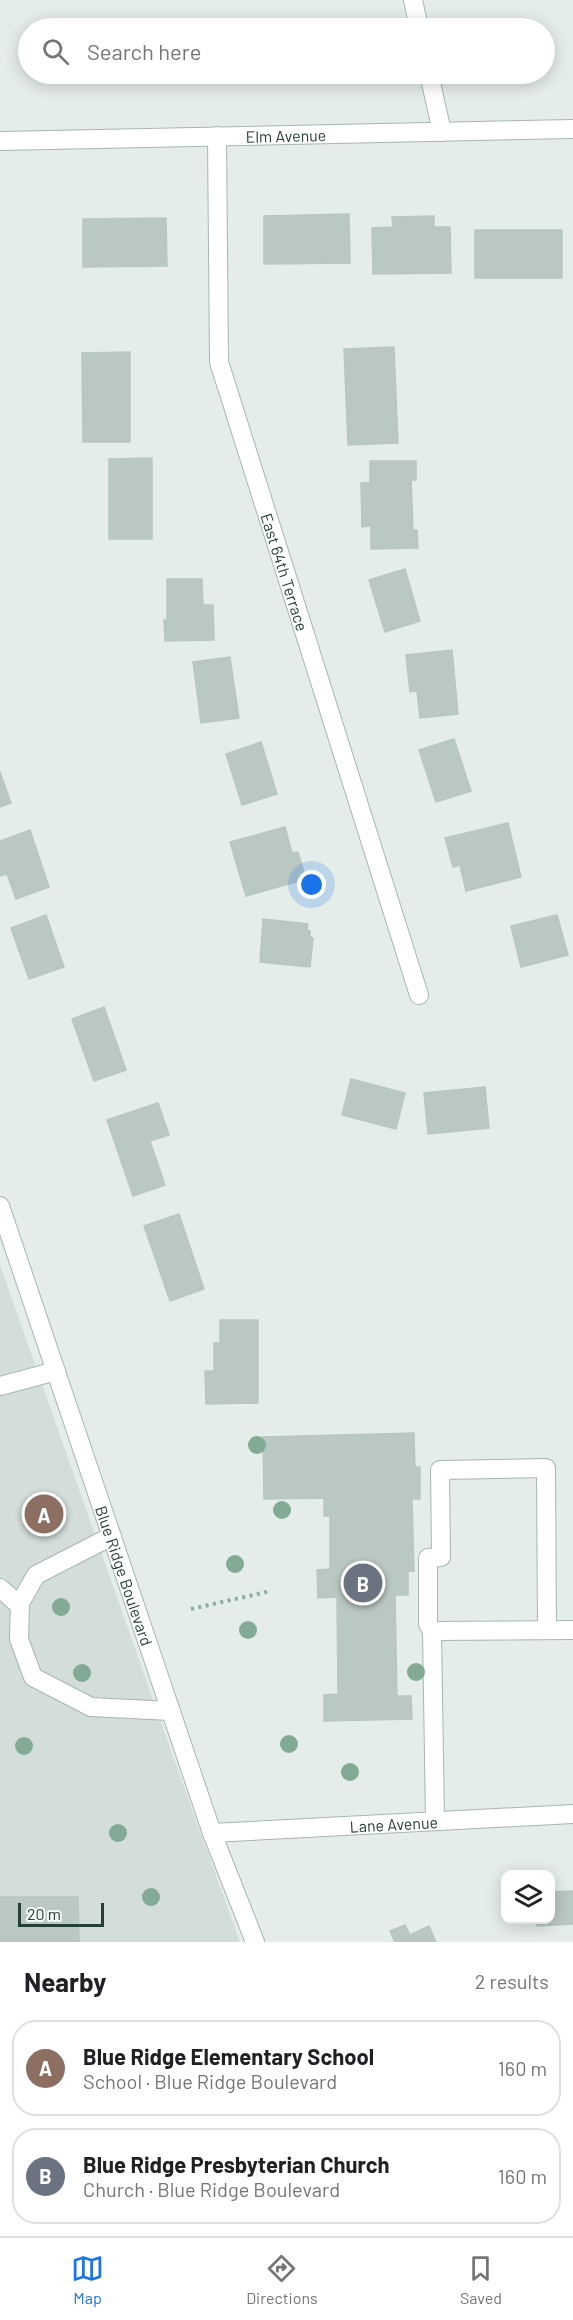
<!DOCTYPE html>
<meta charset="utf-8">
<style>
:root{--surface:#fff;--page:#f2f2f2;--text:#202124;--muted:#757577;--line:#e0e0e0;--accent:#1a73e8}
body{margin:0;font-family:Barlow,sans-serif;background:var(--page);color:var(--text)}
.controls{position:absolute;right:18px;bottom:18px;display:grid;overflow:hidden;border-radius:12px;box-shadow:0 3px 15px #0003}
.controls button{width:54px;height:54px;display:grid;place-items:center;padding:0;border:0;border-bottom:2px solid var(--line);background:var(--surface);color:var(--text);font:30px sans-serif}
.scale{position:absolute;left:18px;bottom:15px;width:86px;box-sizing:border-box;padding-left:6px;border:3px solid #253e38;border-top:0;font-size:16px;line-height:21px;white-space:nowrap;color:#253e38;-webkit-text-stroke:4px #f5faf8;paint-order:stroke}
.you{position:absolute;left:312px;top:885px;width:21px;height:21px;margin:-15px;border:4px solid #fff;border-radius:50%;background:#1a73e8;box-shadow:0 0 0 9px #1a73e833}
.badge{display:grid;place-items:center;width:39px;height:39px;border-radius:50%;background:var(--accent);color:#fff;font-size:20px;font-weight:700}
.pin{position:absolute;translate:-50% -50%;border:3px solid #fff;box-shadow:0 2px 6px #0006}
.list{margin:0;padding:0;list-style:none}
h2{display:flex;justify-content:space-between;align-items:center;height:78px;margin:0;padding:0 24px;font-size:26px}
h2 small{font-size:20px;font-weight:400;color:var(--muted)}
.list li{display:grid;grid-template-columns:39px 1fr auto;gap:18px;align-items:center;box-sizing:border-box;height:96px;margin:0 12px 12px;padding:0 12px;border:2px solid var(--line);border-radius:24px}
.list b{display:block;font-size:22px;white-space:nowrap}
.list p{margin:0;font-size:20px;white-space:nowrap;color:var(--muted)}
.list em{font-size:20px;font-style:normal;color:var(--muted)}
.icon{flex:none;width:33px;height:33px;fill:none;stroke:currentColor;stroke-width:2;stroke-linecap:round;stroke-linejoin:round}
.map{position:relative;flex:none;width:573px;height:1942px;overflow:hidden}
.search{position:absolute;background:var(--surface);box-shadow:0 3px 15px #0003;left:18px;right:18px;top:18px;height:66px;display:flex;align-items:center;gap:15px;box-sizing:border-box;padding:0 21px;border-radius:33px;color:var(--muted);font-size:22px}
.sheet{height:294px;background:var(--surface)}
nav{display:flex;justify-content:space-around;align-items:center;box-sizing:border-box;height:84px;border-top:2px solid var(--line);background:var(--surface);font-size:16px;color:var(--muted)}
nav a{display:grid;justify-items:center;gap:3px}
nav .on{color:var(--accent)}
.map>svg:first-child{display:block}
</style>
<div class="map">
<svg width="573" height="1942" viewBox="0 0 573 1942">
<rect width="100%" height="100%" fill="#e5edea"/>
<path fill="#d3ddd9" d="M0,1265L175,1762L240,1942H0Z"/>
<g fill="#bac8c3" stroke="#b7c7c1" stroke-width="1.5">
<path d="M349,214L350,263L264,264V216Z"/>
<path d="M434,216V227H450L451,273L373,274L372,228L393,227L392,217Z"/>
<path d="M166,218L167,266L83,267V219Z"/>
<rect x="475" y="230" width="87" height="48"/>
<path d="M394,347L398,443L348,445L344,349Z"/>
<path d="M130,352V442H83L82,353Z"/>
<path d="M152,458V539H109V459Z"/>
<path d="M370,461H416V480H411L413,530H417L418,548L371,549V526L362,527L361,483H370Z"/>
<path d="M405,569L420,621L385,632L369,580Z"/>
<path d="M167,579H202L203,605H213L214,640L165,641L164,620H167Z"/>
<path d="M452,650L458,714L420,718L417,691L410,692L406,655Z"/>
<path d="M230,657L239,718L201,723L193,662Z"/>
<path d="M454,739L471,791L436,802L419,750Z"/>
<path d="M261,742L277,794L242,805L226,754Z"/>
<path d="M0,772L11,803L0,807Z"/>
<path d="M508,823L521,877L466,891L460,865L453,867L445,838Z"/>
<path d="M285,827L292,853L298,852L306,879L246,896L230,842Z"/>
<path d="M30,830L49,887L16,899L7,874L0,876V841Z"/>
<path d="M46,915L64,967L29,979L11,928Z"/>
<path d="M557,915L568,955L521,967L511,926Z"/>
<path d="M263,919L308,924L307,930L310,931V937L313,938L310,967L260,962Z"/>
<path d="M104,1007L126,1070L94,1081L72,1019Z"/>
<path d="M351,1079L405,1093L396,1129L342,1115Z"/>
<path d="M485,1087L489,1128L428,1134L424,1093Z"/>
<path d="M158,1103L169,1135L150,1141L165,1185L133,1196L107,1120Z"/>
<path d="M179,1214L204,1289L170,1301L144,1226Z"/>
<path d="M220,1320H258V1403L206,1404L205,1371H214V1343H220Z"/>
<path d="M414,1433L415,1467H420V1499H412L414,1571H408V1595H395L397,1696H411L412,1719L324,1721V1695L338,1694L337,1597L318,1598L317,1570L330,1569V1516H324V1498L264,1499L263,1437Z"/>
<path d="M573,1891V1924L537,1926V1920H550V1892Z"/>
<path d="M0,1897H78L79,1942H0Z"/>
<path d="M405,1925L410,1935L429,1926L436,1942H395L390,1931Z"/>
</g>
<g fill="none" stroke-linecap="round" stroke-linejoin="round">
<g stroke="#a8b5b1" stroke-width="20">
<g id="minor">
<path d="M413,0L419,28"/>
<path d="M429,74L442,132"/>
<path id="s1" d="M217,136L219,362L419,995"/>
<path id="s2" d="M0,141L573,129"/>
<path id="s3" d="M0,1206L212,1833L255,1942"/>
<path d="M0,1386L56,1371"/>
<path d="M112,1536L36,1575L20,1603L19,1639L33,1677L91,1707L171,1711"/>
<path d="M0,1588L20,1606"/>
<path d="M432,1631L428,1624V1558L441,1557L440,1470L546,1468L547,1630"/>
<path d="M435,1821L432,1631L573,1630"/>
<path id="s4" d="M212,1833L573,1814"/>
</g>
</g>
<path stroke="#87afa4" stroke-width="4" stroke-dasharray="3 4.5" stroke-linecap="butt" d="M191,1609L271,1591"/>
<use href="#minor" stroke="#fff" stroke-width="18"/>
</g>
<g fill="#82aa94">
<circle cx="257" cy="1445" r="9"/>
<circle cx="282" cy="1510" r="9"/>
<circle cx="235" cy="1564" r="9"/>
<circle cx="61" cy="1607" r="9"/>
<circle cx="248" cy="1630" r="9"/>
<circle cx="416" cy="1672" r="9"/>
<circle cx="82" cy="1673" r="9"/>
<circle cx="289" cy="1744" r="9"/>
<circle cx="24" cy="1746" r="9"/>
<circle cx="350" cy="1772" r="9"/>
<circle cx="118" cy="1833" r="9"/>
<circle cx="151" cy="1897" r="9"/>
</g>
<g text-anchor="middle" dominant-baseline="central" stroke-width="5" stroke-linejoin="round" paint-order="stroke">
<g font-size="16" fill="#253e38" stroke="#f5faf8">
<text stroke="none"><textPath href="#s2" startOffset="286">Elm Avenue</textPath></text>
<text stroke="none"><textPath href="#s1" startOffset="446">East 64th Terrace</textPath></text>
<text stroke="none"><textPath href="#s3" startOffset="390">Blue Ridge Boulevard</textPath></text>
<text stroke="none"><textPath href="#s4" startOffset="182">Lane Avenue</textPath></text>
</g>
</g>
</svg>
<div class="controls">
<button><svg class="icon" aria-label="layers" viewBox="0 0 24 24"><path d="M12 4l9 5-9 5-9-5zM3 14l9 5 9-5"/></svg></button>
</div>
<div class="scale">20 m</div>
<div class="you"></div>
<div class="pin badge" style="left:44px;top:1514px;background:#8d6e63">A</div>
<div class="pin badge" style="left:363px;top:1583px;background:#6b7280">B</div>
<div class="search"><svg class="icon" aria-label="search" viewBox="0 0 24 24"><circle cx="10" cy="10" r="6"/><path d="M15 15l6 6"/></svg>Search here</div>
</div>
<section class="sheet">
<h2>Nearby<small>2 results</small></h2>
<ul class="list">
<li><span class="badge" style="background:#8d6e63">A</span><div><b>Blue Ridge Elementary School</b><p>School · Blue Ridge Boulevard</p></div><em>160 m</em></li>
<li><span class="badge" style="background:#6b7280">B</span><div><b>Blue Ridge Presbyterian Church</b><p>Church · Blue Ridge Boulevard</p></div><em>160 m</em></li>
</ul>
</section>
<nav>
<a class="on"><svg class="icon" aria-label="map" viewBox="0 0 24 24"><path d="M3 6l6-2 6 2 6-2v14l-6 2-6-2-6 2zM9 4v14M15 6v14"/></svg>Map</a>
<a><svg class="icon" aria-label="directions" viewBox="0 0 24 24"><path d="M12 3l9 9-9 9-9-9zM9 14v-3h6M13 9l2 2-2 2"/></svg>Directions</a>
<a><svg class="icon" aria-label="saved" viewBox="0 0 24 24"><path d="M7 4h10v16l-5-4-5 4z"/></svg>Saved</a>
</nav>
